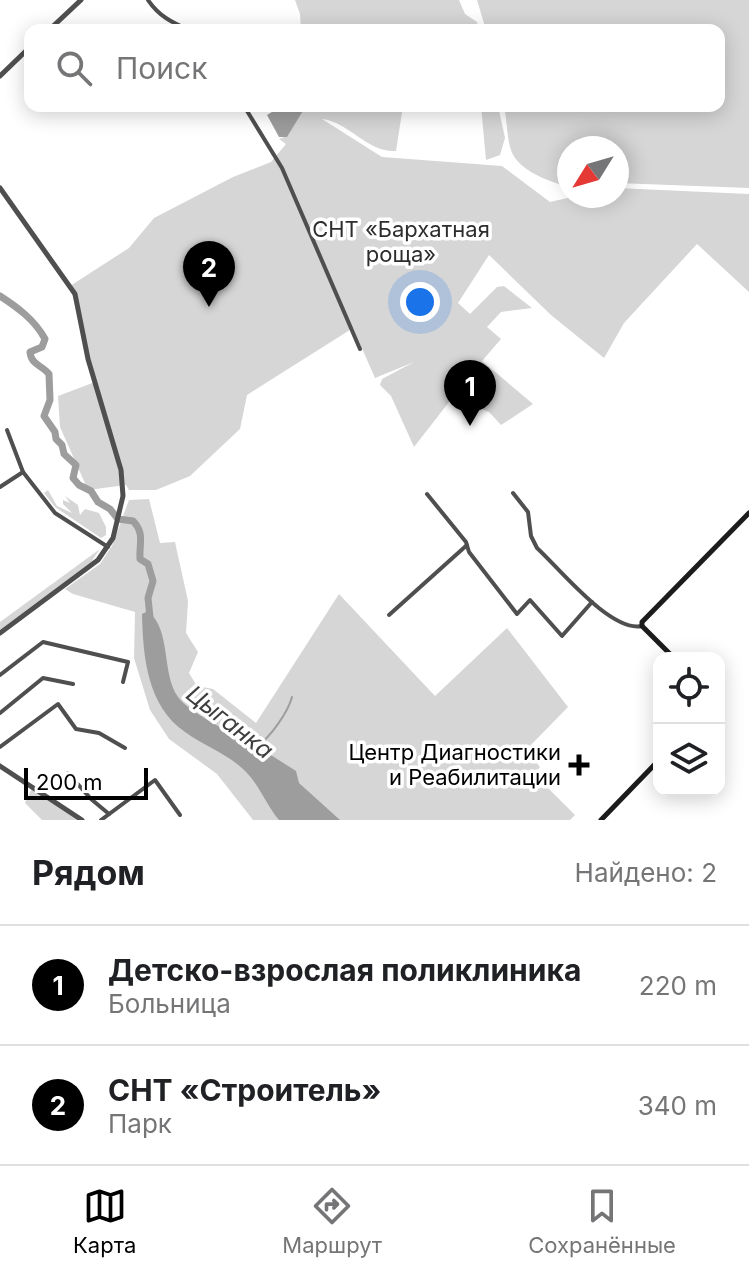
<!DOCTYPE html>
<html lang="ru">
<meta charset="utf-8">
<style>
:root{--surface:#fff;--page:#f6f6f6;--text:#202124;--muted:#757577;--line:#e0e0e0;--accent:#000}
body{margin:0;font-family:Inter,sans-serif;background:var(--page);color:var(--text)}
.controls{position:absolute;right:24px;bottom:24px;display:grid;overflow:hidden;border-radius:16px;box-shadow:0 4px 20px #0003}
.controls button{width:72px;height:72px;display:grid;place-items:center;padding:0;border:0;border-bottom:2px solid var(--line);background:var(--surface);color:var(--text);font:40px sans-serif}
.compass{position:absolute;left:557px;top:136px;width:72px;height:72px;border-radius:50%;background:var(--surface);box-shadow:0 4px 20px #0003;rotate:233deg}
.scale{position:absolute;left:24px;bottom:20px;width:124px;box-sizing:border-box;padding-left:8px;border:4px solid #000;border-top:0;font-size:22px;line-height:28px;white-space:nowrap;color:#000;-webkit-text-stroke:6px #fff;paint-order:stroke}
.you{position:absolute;left:420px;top:302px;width:28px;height:28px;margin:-20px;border:6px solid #fff;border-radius:50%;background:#1a73e8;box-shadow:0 0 0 12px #1a73e833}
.badge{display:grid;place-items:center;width:52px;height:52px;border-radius:50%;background:var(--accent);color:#fff;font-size:26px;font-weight:700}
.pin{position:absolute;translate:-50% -66px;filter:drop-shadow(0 2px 4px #0008)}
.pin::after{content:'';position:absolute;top:42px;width:28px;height:24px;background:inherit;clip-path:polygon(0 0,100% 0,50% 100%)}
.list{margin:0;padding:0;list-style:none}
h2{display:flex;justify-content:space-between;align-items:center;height:104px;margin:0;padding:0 32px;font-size:34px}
h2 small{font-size:26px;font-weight:400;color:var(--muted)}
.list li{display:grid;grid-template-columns:52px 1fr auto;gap:24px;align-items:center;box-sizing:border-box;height:120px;padding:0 32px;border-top:2px solid var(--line)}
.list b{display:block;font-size:30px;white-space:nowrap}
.list p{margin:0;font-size:26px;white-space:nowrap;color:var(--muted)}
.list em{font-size:26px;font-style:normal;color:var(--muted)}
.icon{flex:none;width:44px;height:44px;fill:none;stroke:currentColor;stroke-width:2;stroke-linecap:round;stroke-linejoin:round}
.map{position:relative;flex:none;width:749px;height:820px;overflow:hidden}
.search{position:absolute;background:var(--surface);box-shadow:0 4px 20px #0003;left:24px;right:24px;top:24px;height:88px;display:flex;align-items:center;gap:20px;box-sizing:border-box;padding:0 28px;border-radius:16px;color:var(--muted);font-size:30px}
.sheet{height:344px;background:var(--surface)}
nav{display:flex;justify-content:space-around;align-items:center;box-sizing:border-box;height:112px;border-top:2px solid var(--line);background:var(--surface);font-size:22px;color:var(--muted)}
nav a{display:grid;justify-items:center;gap:4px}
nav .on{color:var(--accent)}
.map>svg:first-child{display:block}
</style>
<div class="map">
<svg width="749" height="820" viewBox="0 0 749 820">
<rect width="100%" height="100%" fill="#fff"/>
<g fill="#d6d6d6">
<path d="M295,0H459L465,14L477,22L479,30H301L300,14Z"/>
<path d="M477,0H749V188L617,183V148H569V180L562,185C545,180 517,169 511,150C507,139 507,119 504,106H719V30H486Z"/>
<path d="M306,106H403L396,151C368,153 349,122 322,119L382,157L502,166L550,202L576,196H617V188L749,194V292L697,244L624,323L604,358L551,315L489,255L458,303L470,314L497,287L504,286L532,308L501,312L487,327L501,339L482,361L533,404L501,425L489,412L453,397L414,447L391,396L380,385L382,379L414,362L375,378L353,328L247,395L240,429L190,476L156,490H129L126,485L88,490L60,427L58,396L95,382L70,286L129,248L154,218L233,177L271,162L286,144L279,139L287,136Z"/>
<path d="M481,106H498L505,138L500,155L486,160Z"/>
<path d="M48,490L57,506L72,513L63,504V500L70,503L65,496L78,505L80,515L85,509L99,513L106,527V535L101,538L55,507L44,493Z"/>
<path d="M149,499L160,543L175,542L188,601L186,633L198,652L189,673L197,686L213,689L256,723L339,594L435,696L507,628L568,707L526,750L540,767L535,773L537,777L575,815L570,820H253L217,774L169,739L150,710L134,658L135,612L73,594L65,589L100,564L112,546L129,500Z"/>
<path d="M100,549L91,562L0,630V622Z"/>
<path d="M32,788L80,820H42L25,803Z"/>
</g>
<g fill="#9d9d9d">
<path d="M282,106H306L287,137H279L267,115Z"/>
<path d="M148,611C172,631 161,673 178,697C189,713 239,737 257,746L254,753L257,755L263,750L296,771L299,783L340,820H279C266,805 258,782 243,769C227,754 203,745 185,732C147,706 143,656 142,614Z"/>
</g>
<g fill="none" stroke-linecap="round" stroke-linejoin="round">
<path stroke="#9d9d9d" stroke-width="2" d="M257,746C270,738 288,712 292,697"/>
<path stroke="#9d9d9d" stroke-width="7" d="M0,296C17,307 35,320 45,339L42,347L30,352C31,365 42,365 49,374L50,400L44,416L55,432L56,439L62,445L64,454L76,465L73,478L79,485L91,491L98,502L110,509L118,519L133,521C145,533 139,544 140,559L148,564L153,581L148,598L150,617"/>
<g stroke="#4f4f4f" stroke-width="4">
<path d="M148,0C159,16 171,22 189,30"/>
<path d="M244,106L282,168L360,349"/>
<path d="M7,430L23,472"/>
<path d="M0,487L23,472L55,513L108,547"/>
<path d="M513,493L528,512L531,536L537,548C559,568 611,633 642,626"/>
<path d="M427,494L466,542L469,552L517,614L530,600L562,636L592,602"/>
<path d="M389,615L467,545"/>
<path d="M0,675L43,642L128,662L123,682"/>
<path d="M0,713L43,678L73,684"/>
<path d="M0,747L58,704L76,729L99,733L125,748"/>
<path d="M68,773L91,799L109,814"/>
<path d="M101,820L155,780L180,815"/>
</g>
<g stroke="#4f4f4f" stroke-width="5">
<path d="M49,30L81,0"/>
<path d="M0,76L30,47"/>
<path d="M0,188L75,294L88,359L121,470L123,496L113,538L98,560L0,633"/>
<path d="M0,766L82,820"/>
</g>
<g stroke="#1c1c1c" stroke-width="5">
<path d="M674,658L642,626V622L749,513"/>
<path d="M601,820L659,760"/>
</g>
</g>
<path fill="#000" stroke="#fff" stroke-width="3" d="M575 753h8v8h8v8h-8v8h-8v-8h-8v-8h8z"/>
<g text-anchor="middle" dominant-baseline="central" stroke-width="7" stroke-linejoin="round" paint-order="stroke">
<g font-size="22" fill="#2d2d2d" stroke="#fff">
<text x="401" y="229">СНТ «Бархатная<tspan x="401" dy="25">роща»</tspan></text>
</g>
<g font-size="22" fill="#000" stroke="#fff" text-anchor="end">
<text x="561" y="752">Центр Диагностики<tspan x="561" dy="25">и Реабилитации</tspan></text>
</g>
<g font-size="24" font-style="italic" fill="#3e3e3e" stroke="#fff">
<text transform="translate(230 722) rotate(38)">Цыганка</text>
</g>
</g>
</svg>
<div class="controls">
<button><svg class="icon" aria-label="locate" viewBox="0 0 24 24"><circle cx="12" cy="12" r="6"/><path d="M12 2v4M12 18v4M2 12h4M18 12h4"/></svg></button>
<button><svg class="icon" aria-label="layers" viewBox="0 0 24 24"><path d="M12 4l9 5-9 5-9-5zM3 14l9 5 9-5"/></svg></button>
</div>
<svg class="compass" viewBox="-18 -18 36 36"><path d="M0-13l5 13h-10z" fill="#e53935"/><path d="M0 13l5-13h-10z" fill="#757577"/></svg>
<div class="scale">200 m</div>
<div class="you"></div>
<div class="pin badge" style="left:470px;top:426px">1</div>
<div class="pin badge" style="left:209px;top:307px">2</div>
<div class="search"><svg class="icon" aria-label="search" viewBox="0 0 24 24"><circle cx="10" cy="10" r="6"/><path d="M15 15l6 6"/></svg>Поиск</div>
</div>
<section class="sheet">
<h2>Рядом<small>Найдено: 2</small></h2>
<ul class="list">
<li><span class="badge">1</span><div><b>Детско-взрослая поликлиника</b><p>Больница</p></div><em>220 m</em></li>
<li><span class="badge">2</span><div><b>СНТ «Строитель»</b><p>Парк</p></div><em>340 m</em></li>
</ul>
</section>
<nav>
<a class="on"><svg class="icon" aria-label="map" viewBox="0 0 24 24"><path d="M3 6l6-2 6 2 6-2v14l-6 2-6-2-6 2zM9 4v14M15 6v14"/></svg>Карта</a>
<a><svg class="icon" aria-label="directions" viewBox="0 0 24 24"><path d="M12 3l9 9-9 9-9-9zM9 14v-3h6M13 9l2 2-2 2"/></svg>Маршрут</a>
<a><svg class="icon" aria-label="saved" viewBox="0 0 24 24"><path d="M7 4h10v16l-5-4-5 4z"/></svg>Сохранённые</a>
</nav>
